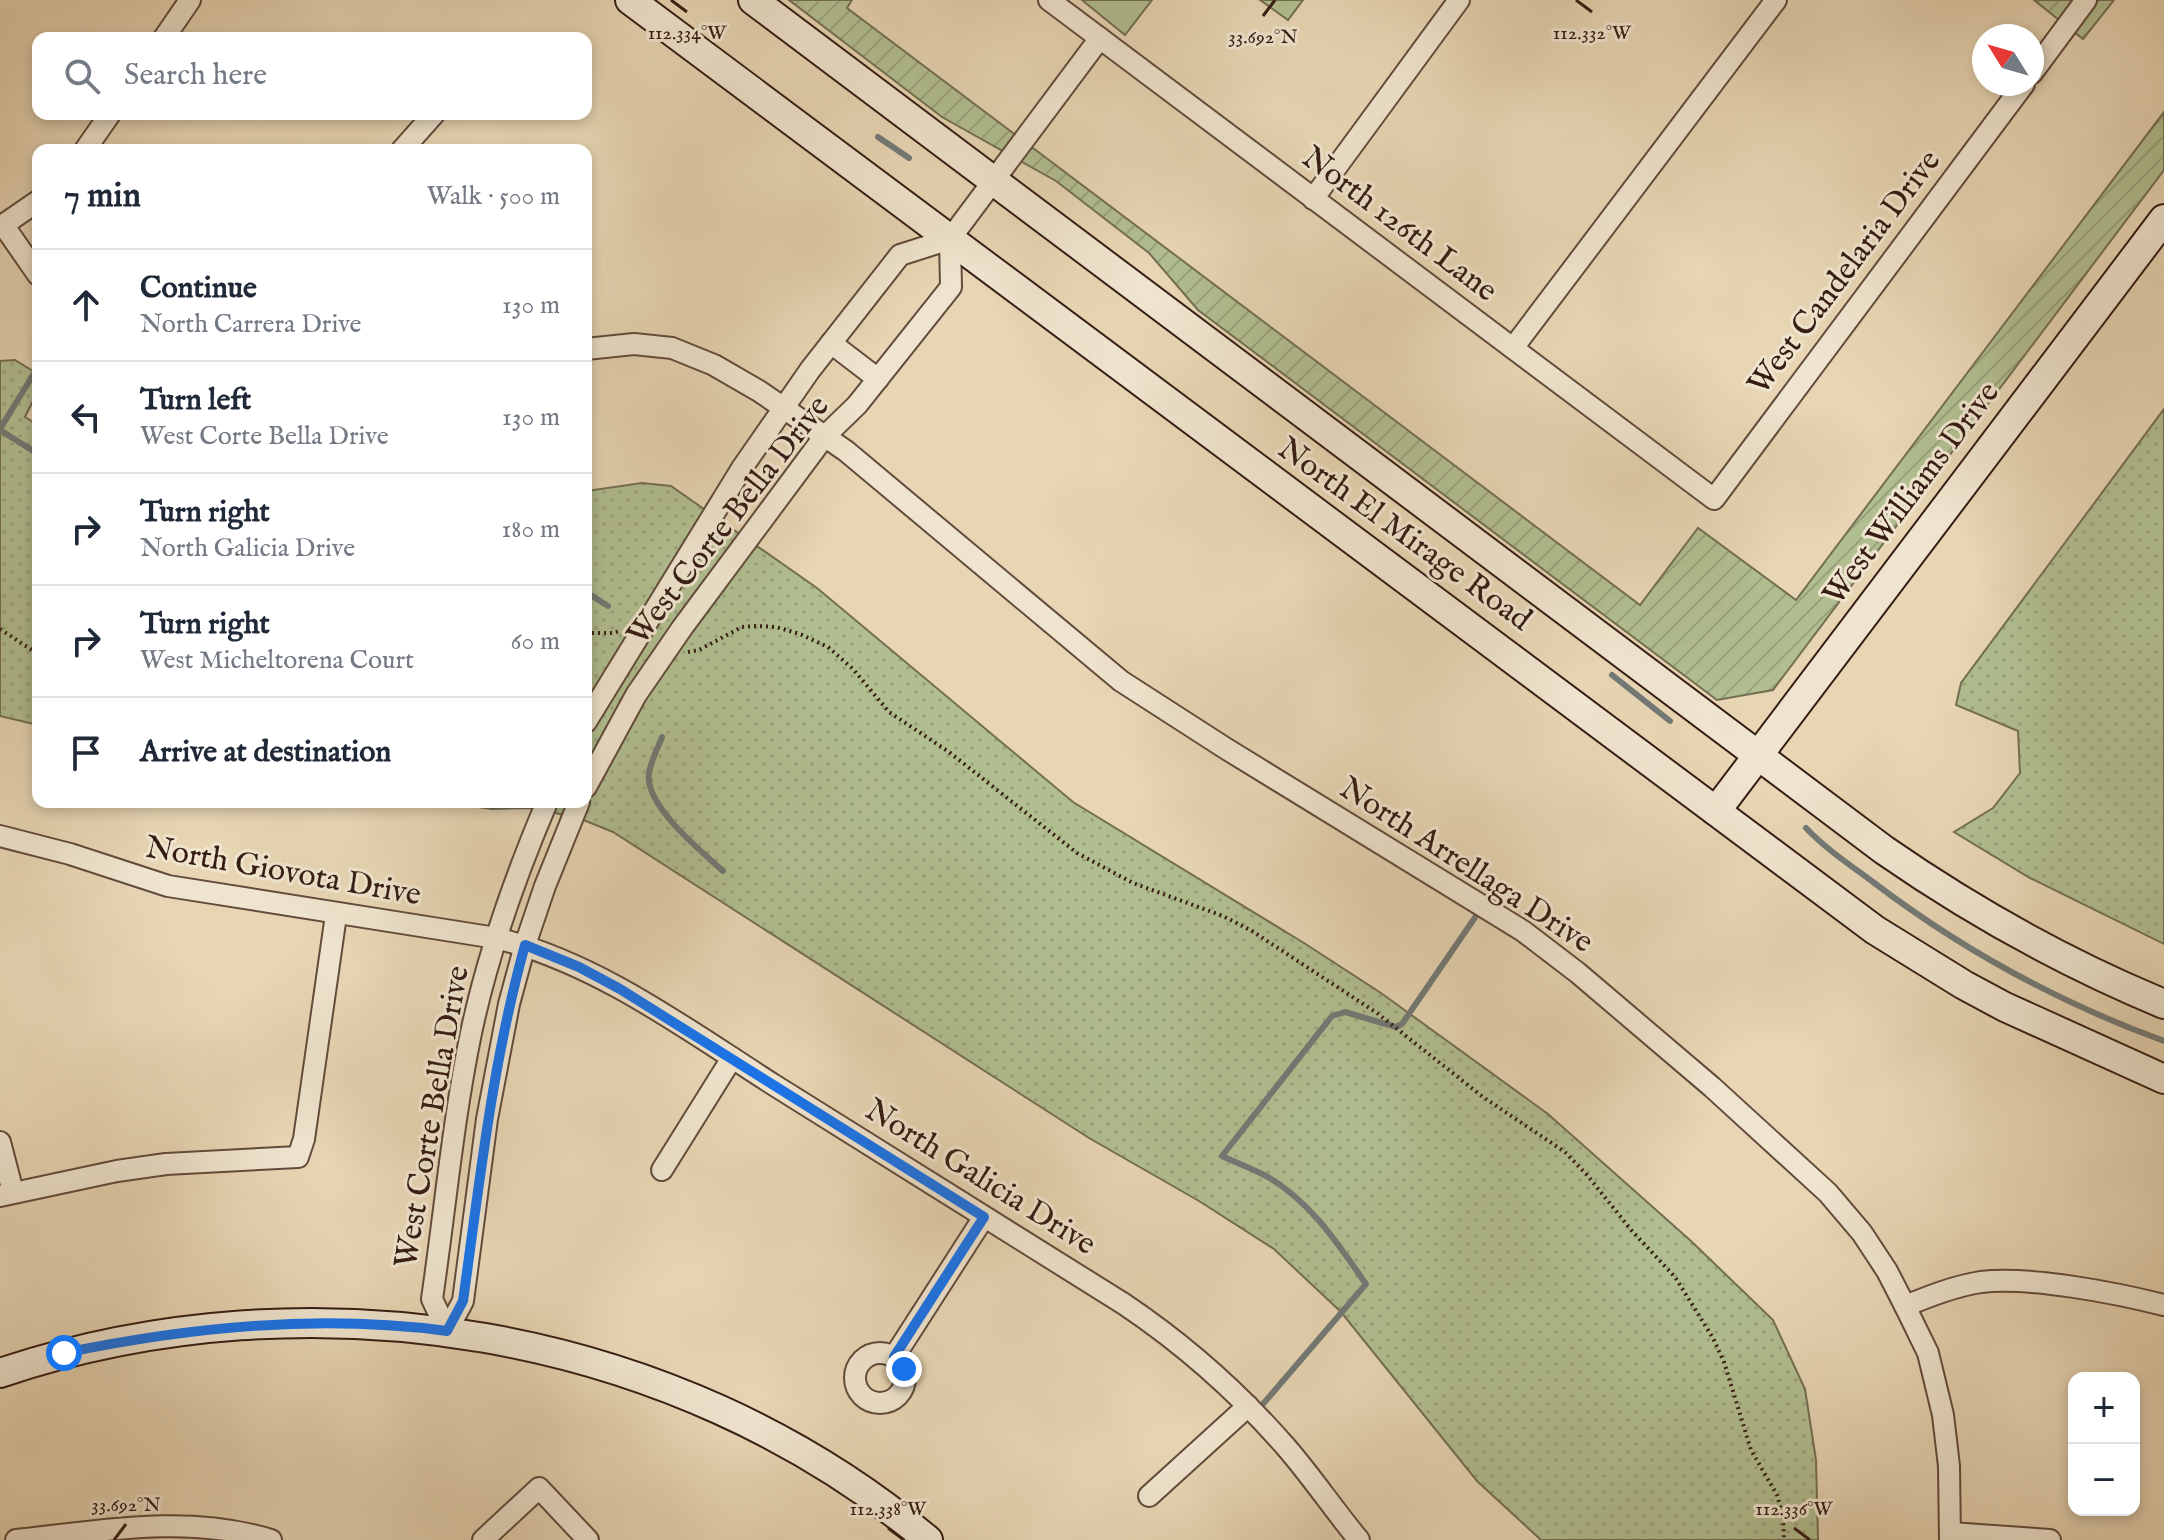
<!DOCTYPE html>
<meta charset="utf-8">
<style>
:root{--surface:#fff;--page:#f2f2f3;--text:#1f2937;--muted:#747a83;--line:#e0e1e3}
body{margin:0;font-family:"IM FELL English",serif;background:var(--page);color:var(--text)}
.controls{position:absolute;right:24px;bottom:24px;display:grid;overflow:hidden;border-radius:16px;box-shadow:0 4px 12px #0003}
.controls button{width:72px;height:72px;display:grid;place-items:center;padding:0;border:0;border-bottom:2px solid var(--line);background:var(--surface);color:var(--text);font:40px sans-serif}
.compass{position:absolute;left:1972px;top:24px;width:72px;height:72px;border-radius:50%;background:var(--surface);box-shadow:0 4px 12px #0003;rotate:307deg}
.stop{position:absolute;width:24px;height:24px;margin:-18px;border:6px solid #1a73e8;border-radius:50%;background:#fff}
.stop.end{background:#1a73e8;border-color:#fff;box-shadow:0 2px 8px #0008}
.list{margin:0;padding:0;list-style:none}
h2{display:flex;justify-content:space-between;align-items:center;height:104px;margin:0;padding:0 32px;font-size:34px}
h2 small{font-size:26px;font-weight:400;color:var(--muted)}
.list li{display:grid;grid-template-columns:52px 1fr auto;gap:24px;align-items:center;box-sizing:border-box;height:112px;padding:0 32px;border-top:2px solid var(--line)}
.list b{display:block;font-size:30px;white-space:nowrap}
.list p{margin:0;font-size:26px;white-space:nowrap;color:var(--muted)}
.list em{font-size:26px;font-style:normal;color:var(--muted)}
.icon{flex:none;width:44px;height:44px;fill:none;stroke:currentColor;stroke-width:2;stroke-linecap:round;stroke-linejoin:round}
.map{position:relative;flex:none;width:2164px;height:1540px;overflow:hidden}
.search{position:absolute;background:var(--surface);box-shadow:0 4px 12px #0003;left:32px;top:32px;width:560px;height:88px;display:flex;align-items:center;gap:20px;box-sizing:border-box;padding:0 28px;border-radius:16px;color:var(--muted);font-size:30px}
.panel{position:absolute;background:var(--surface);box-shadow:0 4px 12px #0003;left:32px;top:144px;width:560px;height:664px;border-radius:16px}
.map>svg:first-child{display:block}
</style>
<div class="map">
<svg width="2164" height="1540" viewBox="0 0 2164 1540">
<defs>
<pattern id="grass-dots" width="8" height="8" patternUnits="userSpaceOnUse" patternTransform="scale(2)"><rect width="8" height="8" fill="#b1be90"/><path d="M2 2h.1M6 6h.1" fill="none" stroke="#99a37b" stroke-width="1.8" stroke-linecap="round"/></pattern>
<pattern id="garden-furrows" width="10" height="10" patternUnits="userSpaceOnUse" patternTransform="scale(2)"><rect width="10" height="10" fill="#b1be90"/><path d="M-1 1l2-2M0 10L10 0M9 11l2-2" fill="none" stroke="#99a37b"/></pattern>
</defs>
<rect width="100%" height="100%" fill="#e7d5b3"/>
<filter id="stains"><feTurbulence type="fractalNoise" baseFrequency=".0025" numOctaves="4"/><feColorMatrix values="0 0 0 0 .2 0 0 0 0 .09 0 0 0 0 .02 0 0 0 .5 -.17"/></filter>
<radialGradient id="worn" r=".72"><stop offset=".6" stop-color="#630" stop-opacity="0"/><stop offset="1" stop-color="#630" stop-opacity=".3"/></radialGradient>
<g fill="url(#grass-dots)" stroke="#746e52" stroke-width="2">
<path d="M15,360L38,374V391L25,417L38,425V725L0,716V361Z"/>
<path d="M2164,409V944L2030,878L1954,832L1993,808L2020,773L2018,731L1956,705L1961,683Z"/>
<path d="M642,483L671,486L817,588L1073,802L1304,943L1381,993L1548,1114L1691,1241L1773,1320L1805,1389L1816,1460L1818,1540H1541L1477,1481L1341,1312L1274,1249L1199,1201L1089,1138L613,832L581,819L534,808L492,809L444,802H586V491Z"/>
</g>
<g fill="#b1be90" stroke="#746e52" stroke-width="2">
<path d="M1082,0H1152L1125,35Z"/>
<path d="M1260,0H1303L1288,20Z"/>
</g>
<g fill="url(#garden-furrows)" stroke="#746e52" stroke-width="2">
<path d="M789,0H852L847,8L1640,605L1698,528L1796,600L2164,112V170L1773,690L1717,700L1198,310L1149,253L1056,181L942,117Z"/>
<path d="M2034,0H2114L2083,39Z"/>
</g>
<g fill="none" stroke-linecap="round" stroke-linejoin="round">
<g stroke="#737976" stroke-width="6">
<path d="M878,137L909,158"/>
<path d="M0,429L38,367"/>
<path d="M0,430L38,454"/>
<path d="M586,592L608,606"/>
<path d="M1612,675L1670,721"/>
<path d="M662,737C658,748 651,760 649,773C644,805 701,851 723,871"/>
<path d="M1806,828C1826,849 1850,865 1873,882C1961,949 2060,1003 2164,1041"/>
<path d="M1263,1404L1366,1284C1338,1244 1311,1202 1268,1177C1253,1169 1237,1163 1222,1156L1332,1016L1345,1012L1396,1027L1402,1024L1476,916"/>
</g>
<g stroke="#624b3c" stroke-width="24">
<g id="street">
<path d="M1049,0L1714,499L2024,84"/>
<path d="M164,38L190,0"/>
<path d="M2032,73L2086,0"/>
<path d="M85,150L110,114"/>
<path d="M402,150L434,114"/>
<path d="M1313,199L1459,0"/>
<path d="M4,226L38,275"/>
<path d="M0,227L38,201"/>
<path d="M831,343L878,379"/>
<path d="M1513,348L1776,0"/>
<path d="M586,349L634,344L672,348L714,365L759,391L846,451L1121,681L1225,748L1523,931L1578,973L1712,1087L1828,1193L1862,1233L1887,1271L1905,1306L1928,1353L1943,1415L1949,1466L1950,1540"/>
<path d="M586,722L742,468L810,370L900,255L950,239L1100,38"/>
<path d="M586,787L636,695L682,628L824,437L857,405L951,287L950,239"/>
<path d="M0,836L70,854L168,886L496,938C598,963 686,1029 774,1085C891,1158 1007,1231 1124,1304C1185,1345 1238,1392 1286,1447C1312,1477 1334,1510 1359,1540"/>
<path d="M0,1142L13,1192"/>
<path d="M662,1170L732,1058"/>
<path d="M0,1196L117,1171L166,1164L298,1157L304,1139L336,915"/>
<path d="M1905,1306C1930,1296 1955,1286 1981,1282C2029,1276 2116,1293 2164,1305"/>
<path d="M447,1331L463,1301L487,1119L509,1004L525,945L545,886L579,802"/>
<path d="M447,1331L432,1299C445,1210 453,1120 471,1033C488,953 515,877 547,802"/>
<circle cx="880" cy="1378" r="25"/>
<path d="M894,1357L984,1217"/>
<path d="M1149,1496L1248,1406"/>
<path d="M1951,1533L2050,1540"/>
<path d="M16,1540C101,1531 187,1514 271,1540"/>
<path d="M483,1540L539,1488L588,1540"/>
</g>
</g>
<g stroke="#361d14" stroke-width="32">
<g id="secondary">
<path d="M630,0L1875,930L1964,985L2005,1007L2164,1079"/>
<path d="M753,0L1884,850C1972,911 2065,963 2164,1004"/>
<path d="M1716,811L2164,219"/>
<path d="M0,1373C310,1269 675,1328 928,1540"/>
</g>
</g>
<g stroke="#361d14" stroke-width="4" stroke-dasharray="2 4" stroke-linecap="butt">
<path d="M0,629L38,654"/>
<path d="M586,633H613L620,631"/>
<path d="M688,652L699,650L742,627L756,626L776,627L800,634L828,647L853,669L889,712L949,752L1077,853L1133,883L1223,916L1252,931L1377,1013L1483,1097L1565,1152L1587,1175L1632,1231L1675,1277L1713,1338L1724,1362L1751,1450L1777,1495L1783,1516L1784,1540"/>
</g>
<use href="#street" stroke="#efe4ce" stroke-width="20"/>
<use href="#secondary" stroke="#efe4ce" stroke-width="28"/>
</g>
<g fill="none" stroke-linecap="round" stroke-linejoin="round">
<path stroke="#1a73e8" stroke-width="10" d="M64,1353C190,1327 318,1314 447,1331L463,1301C480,1180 492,1064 525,945L579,967L620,989L984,1217L894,1357L904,1369"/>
</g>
<path fill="none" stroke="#361d14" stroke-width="3" d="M671,0L687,12M1576,0L1592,12M1263,16L1275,0M888,1528L904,1540M1794,1528L1810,1540M114,1540L126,1524"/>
<g text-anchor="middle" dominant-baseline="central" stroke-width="6" stroke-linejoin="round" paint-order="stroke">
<g font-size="32" fill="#361d14" stroke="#efe4ce">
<text transform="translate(1399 225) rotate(37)">North 126th Lane</text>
<text transform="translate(1845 273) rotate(-53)">West Candelaria Drive</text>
<text transform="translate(1912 494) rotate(-53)">West Williams Drive</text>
<text transform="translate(729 521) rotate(-52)">West Corte Bella Drive</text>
<text transform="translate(1404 535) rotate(36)">North El Mirage Road</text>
<text transform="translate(1466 866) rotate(33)">North Arrellaga Drive</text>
<text transform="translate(283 872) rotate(10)">North Giovota Drive</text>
<text transform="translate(433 1117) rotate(-80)">West Corte Bella Drive</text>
<text transform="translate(980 1178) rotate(32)">North Galicia Drive</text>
</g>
</g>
<g font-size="20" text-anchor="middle" fill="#361d14" stroke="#efe4ce" stroke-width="6" stroke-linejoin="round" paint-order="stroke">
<text x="687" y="39">112.334°W</text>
<text x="1592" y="39">112.332°W</text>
<text x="1263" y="43">33.692°N</text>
<text x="126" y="1511">33.692°N</text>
<text x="888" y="1515">112.338°W</text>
<text x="1794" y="1515">112.336°W</text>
</g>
<rect width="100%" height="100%" filter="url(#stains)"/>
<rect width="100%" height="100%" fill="url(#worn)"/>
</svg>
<div class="controls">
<button>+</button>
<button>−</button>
</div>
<svg class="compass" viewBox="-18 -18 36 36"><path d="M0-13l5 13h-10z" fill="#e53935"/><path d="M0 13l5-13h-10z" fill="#747a83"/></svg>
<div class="stop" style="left:64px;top:1353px"></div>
<div class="stop end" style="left:904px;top:1369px"></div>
<div class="search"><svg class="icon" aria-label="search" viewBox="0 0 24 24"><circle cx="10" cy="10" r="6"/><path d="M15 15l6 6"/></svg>Search here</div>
<section class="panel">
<h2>7 min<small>Walk · 500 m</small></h2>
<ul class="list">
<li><svg class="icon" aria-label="ahead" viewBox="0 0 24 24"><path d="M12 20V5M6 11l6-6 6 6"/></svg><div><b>Continue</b><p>North Carrera Drive</p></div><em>130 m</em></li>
<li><svg class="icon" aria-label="left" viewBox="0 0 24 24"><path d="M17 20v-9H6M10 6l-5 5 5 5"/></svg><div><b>Turn left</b><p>West Corte Bella Drive</p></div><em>130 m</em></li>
<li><svg class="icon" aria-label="right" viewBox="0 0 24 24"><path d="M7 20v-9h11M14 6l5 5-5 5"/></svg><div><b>Turn right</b><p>North Galicia Drive</p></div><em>180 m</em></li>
<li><svg class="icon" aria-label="right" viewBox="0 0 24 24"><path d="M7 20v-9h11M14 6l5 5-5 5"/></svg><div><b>Turn right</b><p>West Micheltorena Court</p></div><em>60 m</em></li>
<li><svg class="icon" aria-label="arrive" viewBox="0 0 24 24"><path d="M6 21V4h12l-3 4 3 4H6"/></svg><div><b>Arrive at destination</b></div></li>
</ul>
</section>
</div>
